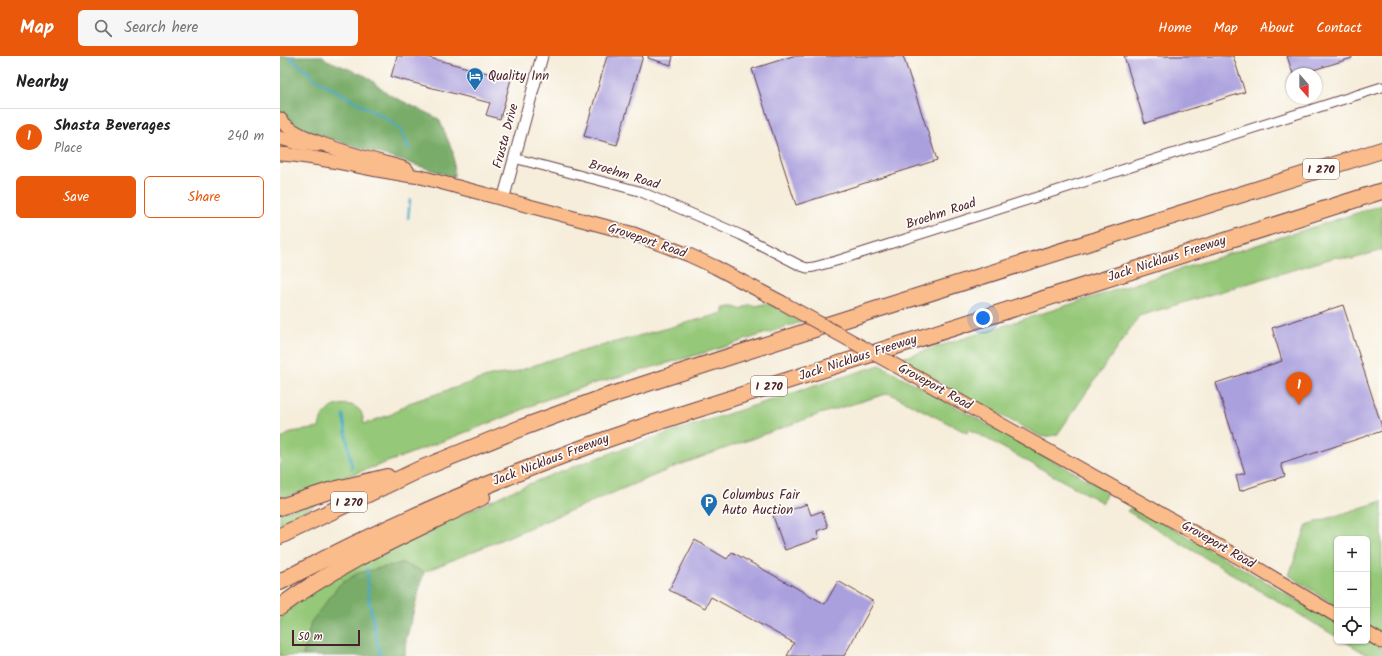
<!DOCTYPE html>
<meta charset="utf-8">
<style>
:root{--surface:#fff;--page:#f6f6f6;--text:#202124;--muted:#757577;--line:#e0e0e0;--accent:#ea580c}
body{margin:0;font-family:Kalam,sans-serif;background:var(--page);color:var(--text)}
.controls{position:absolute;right:12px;bottom:12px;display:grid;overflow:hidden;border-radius:6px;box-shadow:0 1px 3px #0004}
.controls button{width:36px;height:36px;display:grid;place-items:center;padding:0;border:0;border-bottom:1px solid var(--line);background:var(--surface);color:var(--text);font:20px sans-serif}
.compass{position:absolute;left:1006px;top:12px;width:36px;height:36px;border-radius:50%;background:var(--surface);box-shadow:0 1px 3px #0004;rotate:159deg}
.scale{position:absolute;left:12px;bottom:10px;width:68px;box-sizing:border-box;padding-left:4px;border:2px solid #4a1f2b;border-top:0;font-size:11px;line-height:14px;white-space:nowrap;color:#4a1f2b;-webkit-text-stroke:3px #fdfcf7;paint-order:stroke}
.you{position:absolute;left:703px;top:262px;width:14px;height:14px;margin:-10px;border:3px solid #fff;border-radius:50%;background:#1a73e8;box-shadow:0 0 0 6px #1a73e833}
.badge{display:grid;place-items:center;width:26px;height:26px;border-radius:50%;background:var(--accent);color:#fff;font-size:13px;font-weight:700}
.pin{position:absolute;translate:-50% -33px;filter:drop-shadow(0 1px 2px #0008)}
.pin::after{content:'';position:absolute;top:21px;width:14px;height:12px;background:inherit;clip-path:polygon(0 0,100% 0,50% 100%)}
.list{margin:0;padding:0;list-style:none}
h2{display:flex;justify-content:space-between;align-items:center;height:52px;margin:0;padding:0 16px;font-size:17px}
h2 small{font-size:13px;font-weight:400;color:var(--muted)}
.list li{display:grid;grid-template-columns:26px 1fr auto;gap:12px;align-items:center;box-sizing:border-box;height:56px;padding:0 16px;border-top:1px solid var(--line)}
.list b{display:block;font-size:15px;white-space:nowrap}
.list p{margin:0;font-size:13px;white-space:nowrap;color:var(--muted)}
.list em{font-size:13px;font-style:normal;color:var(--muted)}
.actions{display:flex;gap:8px;padding:12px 16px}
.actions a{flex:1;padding:9px 0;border:1px solid var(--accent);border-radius:6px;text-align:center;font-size:14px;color:var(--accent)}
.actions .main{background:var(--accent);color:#fff}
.icon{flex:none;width:22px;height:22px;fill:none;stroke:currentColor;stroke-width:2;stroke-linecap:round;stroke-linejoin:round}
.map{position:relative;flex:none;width:1102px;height:600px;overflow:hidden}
header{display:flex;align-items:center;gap:24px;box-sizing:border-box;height:56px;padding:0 20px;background:var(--accent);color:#fff}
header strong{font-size:19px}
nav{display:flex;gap:22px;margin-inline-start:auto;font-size:14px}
.search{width:280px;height:36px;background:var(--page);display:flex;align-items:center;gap:10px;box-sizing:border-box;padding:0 14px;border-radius:6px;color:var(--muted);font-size:15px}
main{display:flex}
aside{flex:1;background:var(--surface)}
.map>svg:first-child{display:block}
</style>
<header>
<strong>Map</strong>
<div class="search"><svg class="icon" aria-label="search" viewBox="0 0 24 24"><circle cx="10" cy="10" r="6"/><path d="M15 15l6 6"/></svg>Search here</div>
<nav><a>Home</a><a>Map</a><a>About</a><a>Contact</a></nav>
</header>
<main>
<aside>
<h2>Nearby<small></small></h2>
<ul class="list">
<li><span class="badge">1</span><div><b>Shasta Beverages</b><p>Place</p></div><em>240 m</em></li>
</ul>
<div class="actions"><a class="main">Save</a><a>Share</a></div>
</aside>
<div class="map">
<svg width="1102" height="600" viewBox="0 0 1102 600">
<rect width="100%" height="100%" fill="#fdfcf7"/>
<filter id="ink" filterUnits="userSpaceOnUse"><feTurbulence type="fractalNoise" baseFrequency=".025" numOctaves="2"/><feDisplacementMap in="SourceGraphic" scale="8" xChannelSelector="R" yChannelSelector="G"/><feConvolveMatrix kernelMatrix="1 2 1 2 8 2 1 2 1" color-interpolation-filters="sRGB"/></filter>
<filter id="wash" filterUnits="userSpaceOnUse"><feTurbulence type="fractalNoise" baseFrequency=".012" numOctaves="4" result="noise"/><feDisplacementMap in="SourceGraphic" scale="16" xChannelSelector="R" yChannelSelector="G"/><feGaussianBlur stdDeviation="0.9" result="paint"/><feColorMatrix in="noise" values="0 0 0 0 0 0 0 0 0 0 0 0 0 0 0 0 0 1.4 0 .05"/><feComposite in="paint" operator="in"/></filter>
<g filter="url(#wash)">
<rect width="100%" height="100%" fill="#f6edda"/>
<g fill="#95c878" stroke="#707452">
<path d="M1102,149V194L1073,203L1056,201L859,260L777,379L762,381L651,322L619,303Z"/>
<path d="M487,247L521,266L431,295L312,328L262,345L228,360L116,403L20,437L0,442V384L11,376L39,372C40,365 42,360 47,355C55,347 74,345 81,356C83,359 83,365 84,368L112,358L129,347L204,322L214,319L233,317L269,304L443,257V251H454L461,253L470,248L475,250Z"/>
<path d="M600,309L823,432L826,438L823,447L689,373L687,377L609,337L540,358L397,410L144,516L122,507L31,566L23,600H0V558L43,528L117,489L225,438L281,415L373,382Z"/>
<path d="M41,445L39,447L0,468V457Z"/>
<path d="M1102,445V581L1087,571V483H1057V551L1009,519L1027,469Z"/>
<path d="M850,452H858L1057,567V581L847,455Z"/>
<path d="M1087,584L1102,592V600H1089L1064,585H1087Z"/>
</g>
<g fill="#78ac68" stroke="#61664a">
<path d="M0,0H43L47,4L86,20L110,39L159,63L173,96L174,121L17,72L1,59L0,56Z"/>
<path d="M122,507L144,516L126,584L125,600H23L31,566L60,528L78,517Z"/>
</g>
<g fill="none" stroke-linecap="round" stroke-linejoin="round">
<g stroke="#49a8c8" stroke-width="2.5">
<path d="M9,0L37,24L110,65L122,75L129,93"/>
<path d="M128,162L130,144"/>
<path d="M63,359L72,412"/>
<path d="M87,513L89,544L100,600"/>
</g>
</g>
<g id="blocks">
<g fill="#aba0de">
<path d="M117,0H142L231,23L220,63L206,59L210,47L111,21Z"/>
<path d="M327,0H363L337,89L304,80Z"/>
<path d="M368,0H393L391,9L368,2Z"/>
<path d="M513,0H623L657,104L516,149L472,13Z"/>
<path d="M844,0H953L965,36L865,67Z"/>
<path d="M1007,0H1072V2L1020,18H1013Z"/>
<path d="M1063,249L1102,371V375L1001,408L1005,420L960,435L956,420L965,417L936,327L1002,305L992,272Z"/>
<path d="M527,448L531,459L542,455L548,471L537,475L539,482L505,494L493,460Z"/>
<path d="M415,484L447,503L452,496L545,548L558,525L594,546L564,600H507L514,587L431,541L425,552L389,534Z"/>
</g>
</g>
</g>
<g filter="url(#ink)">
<use href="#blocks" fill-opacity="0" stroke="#643e45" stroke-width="1"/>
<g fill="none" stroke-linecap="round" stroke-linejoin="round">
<g stroke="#643e45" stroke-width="11">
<path id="minor" d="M234,102L359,135L461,179L521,210L527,212L534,211L556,205L1102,31"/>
</g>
<g stroke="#643e45" stroke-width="13">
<path id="tertiary" d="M223,144L262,0"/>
</g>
<g stroke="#643e45" stroke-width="15">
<g id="primary">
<path d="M0,63C16,86 92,103 120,111L127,114"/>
<path d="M0,82L18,87L37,89"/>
<path d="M0,98C48,101 94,116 141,121L354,178L409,199L435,211L501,246"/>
<path d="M638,322L965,505L1057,560"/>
<path d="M1087,577L1102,586"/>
</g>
</g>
<g stroke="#643e45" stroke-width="18">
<g id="motorway">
<path d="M0,451L49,435L107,421"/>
<path d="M0,480L138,414L241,372L325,341L544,270L1102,94"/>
<path d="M0,526C118,463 241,412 368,369L1102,135"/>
<path d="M0,551C61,505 134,475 202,441"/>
</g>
</g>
<use href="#minor" stroke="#fff" stroke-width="9"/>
<use href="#tertiary" stroke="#fff" stroke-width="11"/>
<use href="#primary" stroke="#fabc8b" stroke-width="13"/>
<use href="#motorway" stroke="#fabc8b" stroke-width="16"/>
<g stroke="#643e45" stroke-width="15" stroke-linecap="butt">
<path id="primary-bridge" d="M501,246L638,322"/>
</g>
<use href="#primary-bridge" stroke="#fabc8b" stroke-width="13"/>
</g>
</g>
<defs>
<g id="hotel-pin" transform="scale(0.9)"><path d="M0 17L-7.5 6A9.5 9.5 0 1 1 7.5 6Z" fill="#1f6fb2" stroke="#fdfcf7"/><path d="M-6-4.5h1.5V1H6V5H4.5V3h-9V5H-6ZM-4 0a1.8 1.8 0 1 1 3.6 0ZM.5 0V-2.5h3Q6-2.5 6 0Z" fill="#fff"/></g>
<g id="parking-pin" transform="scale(0.9)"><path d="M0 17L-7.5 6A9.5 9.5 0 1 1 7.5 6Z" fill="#1f6fb2" stroke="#fdfcf7"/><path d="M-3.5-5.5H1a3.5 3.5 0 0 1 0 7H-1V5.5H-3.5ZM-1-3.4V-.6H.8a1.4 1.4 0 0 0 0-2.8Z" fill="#fff"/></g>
</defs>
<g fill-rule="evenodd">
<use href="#hotel-pin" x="195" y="20"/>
<use href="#parking-pin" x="429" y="446"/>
</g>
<g text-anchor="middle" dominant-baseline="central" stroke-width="3.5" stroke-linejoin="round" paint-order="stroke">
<g fill="#fdfcf7" stroke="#806168" stroke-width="1">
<rect x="1023" y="103" width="36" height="20" rx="3"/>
<rect x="471" y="320" width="36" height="20" rx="3"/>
<rect x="51" y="436" width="36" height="20" rx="3"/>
</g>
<g font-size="12" font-weight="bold" fill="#4a1f2b">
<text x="1041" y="113">I 270</text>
<text x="489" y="330">I 270</text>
<text x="69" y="446">I 270</text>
</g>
<g font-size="13" fill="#4a1f2b" stroke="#fdfcf7" text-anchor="start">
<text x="208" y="20">Quality Inn</text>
<text x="442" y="439">Columbus Fair<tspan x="442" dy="15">Auto Auction</tspan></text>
</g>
<g font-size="13" fill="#4a1f2b" stroke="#fdfcf7">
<text transform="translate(226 80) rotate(-75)">Frusta Drive</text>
<text transform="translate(344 119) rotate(17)">Broehm Road</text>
<text transform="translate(661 158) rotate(-18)">Broehm Road</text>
<text transform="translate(367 185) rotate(19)">Groveport Road</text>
<text transform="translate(887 203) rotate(-18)">Jack Nicklaus Freeway</text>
<text transform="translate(578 302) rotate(-18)">Jack Nicklaus Freeway</text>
<text transform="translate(655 331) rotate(29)">Groveport Road</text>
<text transform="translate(271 404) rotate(-21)">Jack Nicklaus Freeway</text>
<text transform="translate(938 489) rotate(30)">Groveport Road</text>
</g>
</g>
</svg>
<div class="controls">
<button>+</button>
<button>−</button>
<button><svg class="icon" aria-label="locate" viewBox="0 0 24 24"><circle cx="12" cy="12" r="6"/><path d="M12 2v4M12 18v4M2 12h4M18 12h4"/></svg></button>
</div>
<svg class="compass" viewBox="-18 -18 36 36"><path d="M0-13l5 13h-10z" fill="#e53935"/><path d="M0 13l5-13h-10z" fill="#757577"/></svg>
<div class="scale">50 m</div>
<div class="you"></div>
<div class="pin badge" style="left:1019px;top:349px">1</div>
</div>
</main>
